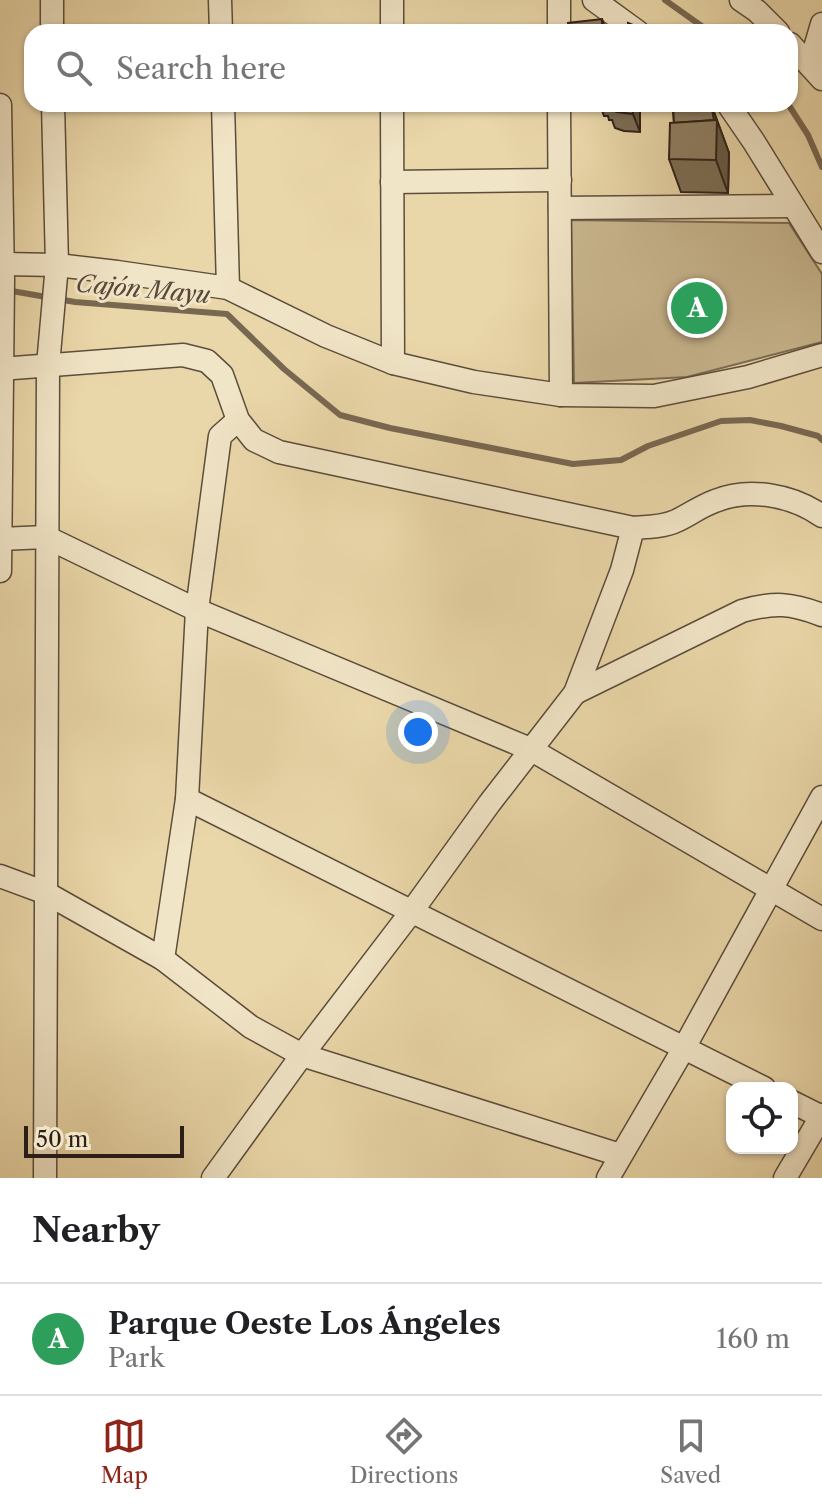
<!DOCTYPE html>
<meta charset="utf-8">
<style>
:root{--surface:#fff;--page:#f6f6f6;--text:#202124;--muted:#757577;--line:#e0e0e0;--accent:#8f2418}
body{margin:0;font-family:"Libre Caslon Text",serif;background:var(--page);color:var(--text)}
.controls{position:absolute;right:24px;bottom:24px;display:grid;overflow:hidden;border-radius:16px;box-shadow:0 2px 6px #0004}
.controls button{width:72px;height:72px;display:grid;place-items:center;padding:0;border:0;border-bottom:2px solid var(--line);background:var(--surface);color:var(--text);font:40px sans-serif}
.scale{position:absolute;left:24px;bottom:20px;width:160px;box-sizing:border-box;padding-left:8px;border:4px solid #2d1f18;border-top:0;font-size:22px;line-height:28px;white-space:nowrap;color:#2d1f18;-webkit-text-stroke:6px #f1e5c7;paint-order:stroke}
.you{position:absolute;left:418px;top:732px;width:28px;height:28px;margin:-20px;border:6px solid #fff;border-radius:50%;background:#1a73e8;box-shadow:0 0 0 12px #1a73e833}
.badge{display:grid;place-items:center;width:52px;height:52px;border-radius:50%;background:var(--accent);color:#fff;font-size:26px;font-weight:700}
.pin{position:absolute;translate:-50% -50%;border:4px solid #fff;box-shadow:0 2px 8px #0006}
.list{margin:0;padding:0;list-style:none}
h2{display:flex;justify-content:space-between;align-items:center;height:104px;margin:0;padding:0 32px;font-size:34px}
h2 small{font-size:26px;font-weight:400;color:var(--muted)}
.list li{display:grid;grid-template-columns:52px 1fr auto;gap:24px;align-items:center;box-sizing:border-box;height:112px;padding:0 32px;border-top:2px solid var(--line)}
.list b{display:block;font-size:30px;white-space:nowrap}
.list p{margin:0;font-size:26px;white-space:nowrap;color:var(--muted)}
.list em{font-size:26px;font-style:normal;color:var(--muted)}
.icon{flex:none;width:44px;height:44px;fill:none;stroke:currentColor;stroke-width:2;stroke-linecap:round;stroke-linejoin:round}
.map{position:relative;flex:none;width:822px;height:1178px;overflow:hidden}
.search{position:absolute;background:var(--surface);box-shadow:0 2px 6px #0004;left:24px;right:24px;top:24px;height:88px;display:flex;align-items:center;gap:20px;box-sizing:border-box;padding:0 28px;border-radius:24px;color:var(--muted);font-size:30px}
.sheet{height:216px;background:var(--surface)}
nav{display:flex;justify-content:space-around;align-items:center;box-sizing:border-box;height:112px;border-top:2px solid var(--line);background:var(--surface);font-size:22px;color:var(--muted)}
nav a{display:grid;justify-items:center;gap:4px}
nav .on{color:var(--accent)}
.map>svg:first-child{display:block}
</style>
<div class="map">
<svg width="822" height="1178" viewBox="0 0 822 1178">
<rect width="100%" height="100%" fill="#ead7a9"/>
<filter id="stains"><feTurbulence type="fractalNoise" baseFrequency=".0025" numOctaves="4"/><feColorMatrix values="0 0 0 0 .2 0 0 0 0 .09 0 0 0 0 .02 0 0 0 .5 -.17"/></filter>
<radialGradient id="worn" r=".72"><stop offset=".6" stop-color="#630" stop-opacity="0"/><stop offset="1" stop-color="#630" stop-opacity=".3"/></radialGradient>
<path fill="#cab890" stroke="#7c6c54" stroke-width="2" d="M571,220L789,223L822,274V342L687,377L574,383Z"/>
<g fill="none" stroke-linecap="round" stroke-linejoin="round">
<g stroke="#786852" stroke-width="6">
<path d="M665,0L710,32"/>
<path d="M788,104L808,135L822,167"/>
<path d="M6,290L75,302L227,314L284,369L340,415L390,428L573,464L621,460L648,446L721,421L750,420L781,426L818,436L822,440"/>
</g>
<g stroke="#5c4d3c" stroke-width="25">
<g id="minor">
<path d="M52,0V32"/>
<path d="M220,0L221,32"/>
<path d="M392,0V32"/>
<path d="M559,0V32"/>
<path d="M594,0L638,32"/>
<path d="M741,0L757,11L778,32"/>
<path d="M790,44L822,79"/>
<path d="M810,65L822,24"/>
<path d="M223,104L228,288"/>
<path d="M392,104L393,363"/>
<path d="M559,104L561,395"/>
<path d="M728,104L754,142L822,252"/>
<path d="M0,105L3,280L0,571"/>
<path d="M392,182L560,180"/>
<path d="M560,208L792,206"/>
<path d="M3,264L57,265L117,272L228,288L326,336L393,363L474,382L561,395L654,396L748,377L822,355"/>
<path d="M0,369L183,355L207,361L222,375L238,420L254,440L279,452L633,528C647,527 663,527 676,521C689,515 701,506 715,501C749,487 792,495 822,516"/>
<path d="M0,539L46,537L197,610L530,749L822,919"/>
<path d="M575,693L742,611C774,602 791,603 822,615"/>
<path d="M187,799L764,1088"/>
<path d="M0,876L46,893L163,959L251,1027L302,1055L620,1155"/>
<path d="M163,959L187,799L197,610L220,436L238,420"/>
<path d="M792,1102L822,1117"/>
<path d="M45,1178L48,365L57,265L53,104"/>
<path d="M213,1178L302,1055L412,911L489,804L575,693L622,570L633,528"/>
<path d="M608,1178L684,1048L822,797"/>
<path d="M785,1178L822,1115"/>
</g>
</g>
<use href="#minor" stroke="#f1e5c7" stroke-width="22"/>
</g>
<g fill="#7b6d55" stroke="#2d1f18" stroke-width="2">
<path d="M600,104H640V132L624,131L615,128L612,120H609L608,116H604Z"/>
<path d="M641,104H711L729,153L728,193L681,192L669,159L674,123L673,110L644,111Z"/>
</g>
<g fill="#645945" stroke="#2d1f18" stroke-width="2">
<path d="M602,19L607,32H602Z"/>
<path d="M633,104H640V132L633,114Z"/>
<path d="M711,104L729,153L728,193L716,160Z"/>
</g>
<g fill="#8f7f63" stroke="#2d1f18" stroke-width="2">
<path d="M602,19V32H569L568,23Z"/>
<path d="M628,23L650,32H628Z"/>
<path d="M608,104H633V114L617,112L609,109Z"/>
<path d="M697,104H711L714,120L674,123L673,106Z"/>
<path d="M717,120L716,160L669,159L670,123Z"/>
</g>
<g text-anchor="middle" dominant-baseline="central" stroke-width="6" stroke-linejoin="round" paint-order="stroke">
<g font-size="24" font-style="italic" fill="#59493a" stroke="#f1e5c7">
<text transform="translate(143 289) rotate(5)">Cajón Mayu</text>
</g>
</g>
<rect width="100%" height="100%" filter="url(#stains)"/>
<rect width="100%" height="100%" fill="url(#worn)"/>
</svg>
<div class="controls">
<button><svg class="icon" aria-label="locate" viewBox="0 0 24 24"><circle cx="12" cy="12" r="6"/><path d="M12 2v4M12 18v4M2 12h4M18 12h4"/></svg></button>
</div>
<div class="scale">50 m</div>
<div class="you"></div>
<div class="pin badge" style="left:697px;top:308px;background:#2e9e5b">A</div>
<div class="search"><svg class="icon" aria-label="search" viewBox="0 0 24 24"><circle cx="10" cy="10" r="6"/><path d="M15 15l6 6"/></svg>Search here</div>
</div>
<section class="sheet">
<h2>Nearby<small></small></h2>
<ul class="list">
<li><span class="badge" style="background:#2e9e5b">A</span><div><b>Parque Oeste Los Ángeles</b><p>Park</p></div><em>160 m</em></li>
</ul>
</section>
<nav>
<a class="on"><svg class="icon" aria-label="map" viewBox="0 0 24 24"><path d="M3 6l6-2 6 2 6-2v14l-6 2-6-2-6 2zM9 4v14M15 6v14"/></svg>Map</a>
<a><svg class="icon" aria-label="directions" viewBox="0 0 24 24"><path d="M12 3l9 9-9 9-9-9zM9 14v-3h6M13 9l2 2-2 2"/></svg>Directions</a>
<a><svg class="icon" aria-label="saved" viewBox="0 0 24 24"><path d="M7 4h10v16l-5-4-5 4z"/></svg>Saved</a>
</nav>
